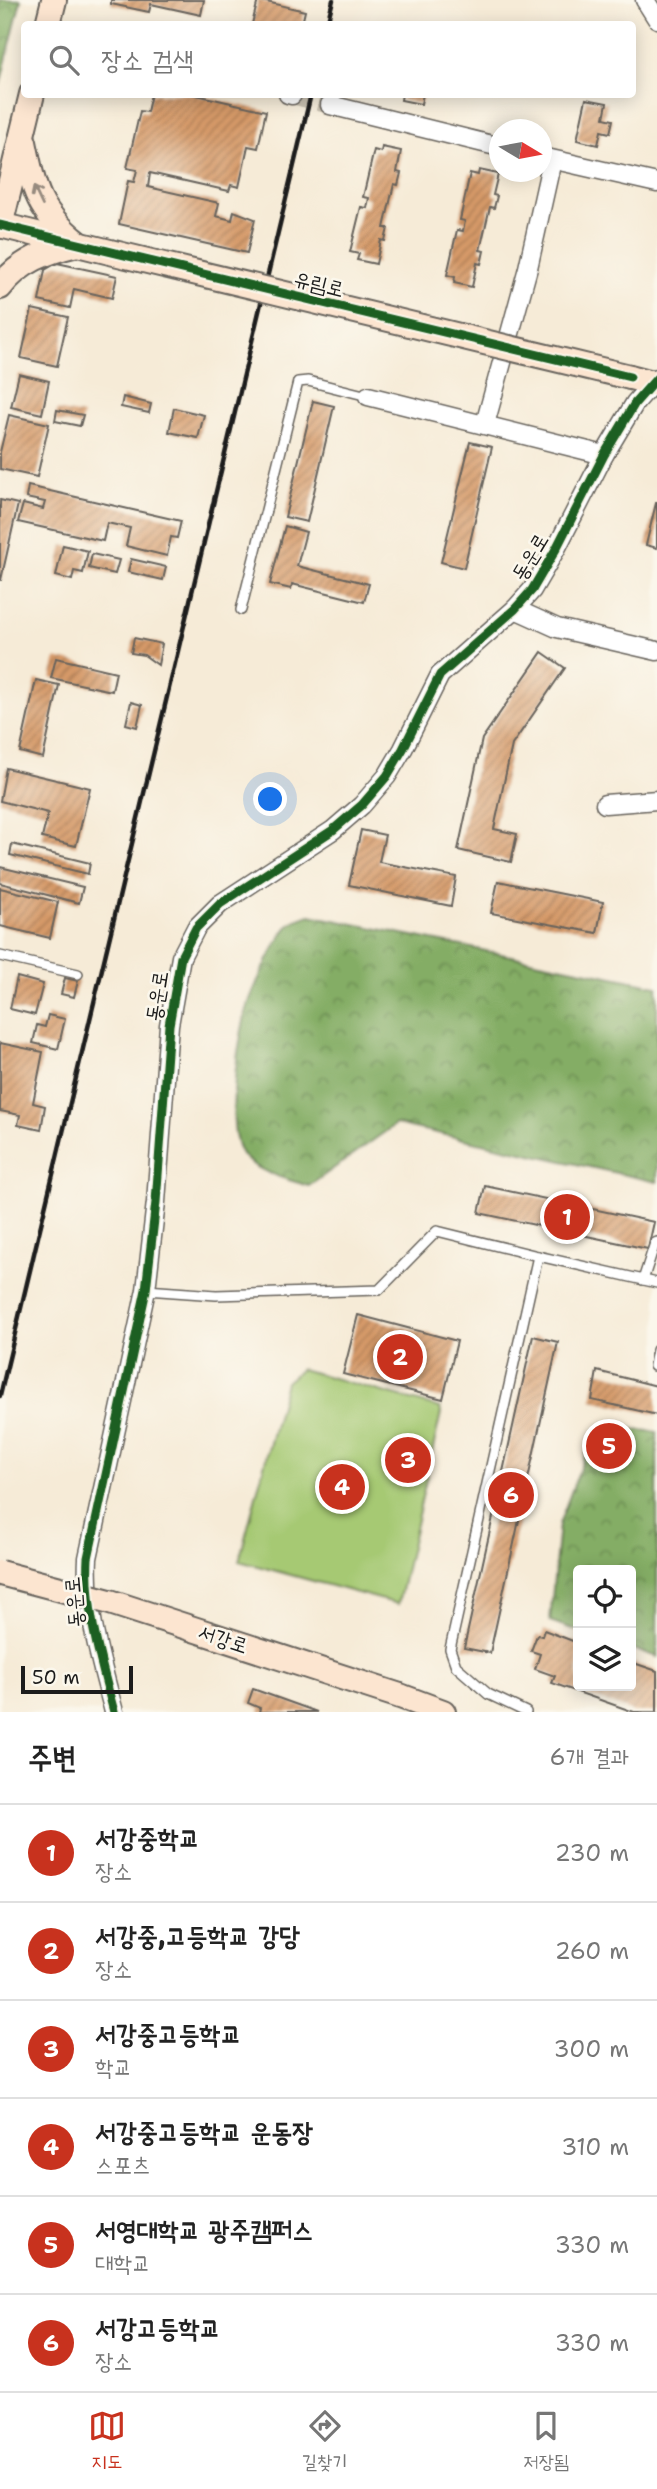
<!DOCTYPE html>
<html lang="ko">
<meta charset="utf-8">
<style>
:root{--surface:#fff;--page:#f6f6f6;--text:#222;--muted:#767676;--line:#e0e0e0;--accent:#c8321e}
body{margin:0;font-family:"Shantell Sans","Poor Story",sans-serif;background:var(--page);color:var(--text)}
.controls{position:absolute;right:21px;bottom:21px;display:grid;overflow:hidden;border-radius:7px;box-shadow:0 4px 18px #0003}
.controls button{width:63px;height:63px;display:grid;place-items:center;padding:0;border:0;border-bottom:2px solid var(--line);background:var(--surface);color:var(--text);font:35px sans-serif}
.compass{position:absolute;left:489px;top:119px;width:63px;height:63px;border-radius:50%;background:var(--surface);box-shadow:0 4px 18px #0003;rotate:100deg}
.scale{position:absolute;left:21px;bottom:18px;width:112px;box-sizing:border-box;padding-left:7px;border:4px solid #1c1c1c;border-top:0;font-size:19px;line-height:24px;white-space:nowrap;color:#1c1c1c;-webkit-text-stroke:5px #fbf7ec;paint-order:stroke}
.you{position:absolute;left:271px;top:800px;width:24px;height:24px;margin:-18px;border:5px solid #fff;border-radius:50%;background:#1a73e8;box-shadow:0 0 0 10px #1a73e833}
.badge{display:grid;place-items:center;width:46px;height:46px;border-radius:50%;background:var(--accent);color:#fff;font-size:23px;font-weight:700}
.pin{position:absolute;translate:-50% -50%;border:4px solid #fff;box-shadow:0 2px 7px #0006}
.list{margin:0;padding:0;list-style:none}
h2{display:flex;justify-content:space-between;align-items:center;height:91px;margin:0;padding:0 28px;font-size:30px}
h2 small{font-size:23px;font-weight:400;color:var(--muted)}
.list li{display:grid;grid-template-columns:46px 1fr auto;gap:21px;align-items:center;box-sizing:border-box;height:98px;padding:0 28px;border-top:2px solid var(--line)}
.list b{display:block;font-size:26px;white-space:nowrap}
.list p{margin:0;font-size:23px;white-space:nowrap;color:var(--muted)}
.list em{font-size:23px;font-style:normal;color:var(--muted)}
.icon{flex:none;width:38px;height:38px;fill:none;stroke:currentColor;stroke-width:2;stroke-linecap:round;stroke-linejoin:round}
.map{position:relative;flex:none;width:657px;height:1712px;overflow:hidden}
.search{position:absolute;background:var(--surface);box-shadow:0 4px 18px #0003;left:21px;right:21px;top:21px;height:77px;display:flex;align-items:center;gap:18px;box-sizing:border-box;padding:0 24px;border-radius:7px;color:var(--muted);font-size:26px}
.sheet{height:679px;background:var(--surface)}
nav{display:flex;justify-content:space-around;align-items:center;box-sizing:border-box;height:98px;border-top:2px solid var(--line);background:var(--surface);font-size:19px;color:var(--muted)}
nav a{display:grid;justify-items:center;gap:4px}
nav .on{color:var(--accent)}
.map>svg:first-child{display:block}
</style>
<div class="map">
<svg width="657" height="1712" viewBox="0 0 657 1712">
<defs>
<pattern id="forest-crowns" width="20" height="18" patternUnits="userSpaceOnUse" patternTransform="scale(1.75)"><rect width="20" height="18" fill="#84ad65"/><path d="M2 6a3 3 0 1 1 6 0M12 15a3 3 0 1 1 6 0" fill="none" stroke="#6b8c52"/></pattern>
<pattern id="building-hatch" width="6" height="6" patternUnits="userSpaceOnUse" patternTransform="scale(1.75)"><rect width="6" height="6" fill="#d59968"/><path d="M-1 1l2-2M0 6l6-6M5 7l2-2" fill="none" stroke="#ac7c55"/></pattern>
</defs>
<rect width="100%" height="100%" fill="#fbf7ec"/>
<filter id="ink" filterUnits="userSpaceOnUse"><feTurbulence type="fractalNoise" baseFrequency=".0143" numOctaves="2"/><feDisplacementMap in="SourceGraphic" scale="14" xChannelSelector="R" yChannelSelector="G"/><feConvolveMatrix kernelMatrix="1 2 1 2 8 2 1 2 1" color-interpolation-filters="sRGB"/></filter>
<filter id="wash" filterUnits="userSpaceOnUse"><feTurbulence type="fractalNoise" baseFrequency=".00686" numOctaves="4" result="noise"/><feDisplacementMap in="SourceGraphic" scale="28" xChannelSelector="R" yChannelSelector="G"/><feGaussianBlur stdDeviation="1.57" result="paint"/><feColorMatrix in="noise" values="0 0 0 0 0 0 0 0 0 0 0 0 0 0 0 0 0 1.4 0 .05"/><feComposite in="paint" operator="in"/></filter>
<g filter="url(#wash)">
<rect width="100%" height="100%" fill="#f6ebd7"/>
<g fill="url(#forest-crowns)" stroke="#506440" stroke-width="2">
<path d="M0,0H21L0,85Z"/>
<path d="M310,915L657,986V1182L396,1124L309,1186C289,1180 260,1173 245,1158C223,1136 238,1045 245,1016C249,996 277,938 290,924C295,919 303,918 310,915Z"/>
<path d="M620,1428L657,1432V1657L631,1648V1570H578V1631L550,1621L559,1524L586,1453Z"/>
</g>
<path fill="#a6c973" stroke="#617248" stroke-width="2" d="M301,1369L440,1408L441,1413L398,1604L239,1561L286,1382Z"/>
<g id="blocks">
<g fill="url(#building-hatch)">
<path d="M111,0H204L201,15L151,4L149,12L111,4Z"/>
<path d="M258,0L305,11L302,24H252Z"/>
<path d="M151,94H192L266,111L258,148L248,146L239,187L231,185L229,191L150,173L148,187L219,203L216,216L232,220L234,211L255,219L247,253L119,224L128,181L134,182L137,170L127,168L140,111L147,112Z"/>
<path d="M402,94H423L421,104L401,100Z"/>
<path d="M586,99L607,103L604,118L613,120L610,133L601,131L598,145L577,140Z"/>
<path d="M382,147L401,151L397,172L401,173L398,185L394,184L384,228H388L385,241L381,240L376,264L357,260L359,254L350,252L361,207L367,208L369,198L363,197L374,150L381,152Z"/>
<path d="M479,170L498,174L493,195L497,196L494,208L490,207L480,250L484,251L481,264L477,263L472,287L454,283L455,277L447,275L457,230L463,231L465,221L460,220L470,173L478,175Z"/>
<path d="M57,263L117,276L112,298L74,289L70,308L39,301L45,270Z"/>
<path d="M32,309L68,317L57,366L21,358Z"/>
<path d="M19,374L49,381L42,414L11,407Z"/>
<path d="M123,397L151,404L149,413L121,407Z"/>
<path d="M313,401L334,406L307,522L285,517Z"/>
<path d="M174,408L204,415L198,438L169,432Z"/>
<path d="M57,410L83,415L80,426L55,421Z"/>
<path d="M9,415L49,424L37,477L0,469V452Z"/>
<path d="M470,442L492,447L464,568L441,562Z"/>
<path d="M28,486L181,521L177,538L171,537L167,556L126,546L130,528L107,523L103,541L18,522L23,504L43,509L45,502L26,498Z"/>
<path d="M0,500L18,504L1,580H0Z"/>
<path d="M656,503H657V548L646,545Z"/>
<path d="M285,526L306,532L297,566L369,584L364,602L292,584L291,589L270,584Z"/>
<path d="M63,545L88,551L83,573L74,571L72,580L56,576Z"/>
<path d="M92,554L119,560L115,574L89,568Z"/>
<path d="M131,559L166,567L163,580L128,572Z"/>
<path d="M134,638L162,644L158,665L144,655L131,653Z"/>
<path d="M542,652L565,668L512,745L494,829L517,834L511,862L458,850L482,739Z"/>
<path d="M56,658L116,672L112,691L51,678Z"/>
<path d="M36,680L59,685L43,758L20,752Z"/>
<path d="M131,702L142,705L137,727L126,724Z"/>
<path d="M6,768L90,788L76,846L42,838L48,813L0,801Z"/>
<path d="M361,830L385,835L379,862L456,877L451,906L349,885Z"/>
<path d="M12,844L90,863L88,874L10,855Z"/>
<path d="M0,867L83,887L79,903L0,883Z"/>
<path d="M498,881L603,902L597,933L491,913Z"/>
<path d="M0,888L58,902L50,938L0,926Z"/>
<path d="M17,977L43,984L35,1015L10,1009Z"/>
<path d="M65,978L78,981L74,997L61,994Z"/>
<path d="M48,1015L65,1019L58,1049L33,1043L37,1025L45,1027Z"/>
<path d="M0,1043L43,1052L33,1103L45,1106L41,1130L18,1125L20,1115L0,1111Z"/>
<path d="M485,1186L654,1222L648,1249L479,1213Z"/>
<path d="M358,1315L457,1341L443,1399L343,1374Z"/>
<path d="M533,1336L558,1342L490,1653L464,1648Z"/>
<path d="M597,1371L657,1386V1415L592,1400Z"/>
<path d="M544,1630L578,1643V1686H631V1662L657,1671V1712H634L552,1683L555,1676L535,1669L540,1654L531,1651L537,1635L542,1636Z"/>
<path d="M253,1689L317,1712H259L260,1708L248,1703Z"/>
</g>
</g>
</g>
<g filter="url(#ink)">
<use href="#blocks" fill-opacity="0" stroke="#68645d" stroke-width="2"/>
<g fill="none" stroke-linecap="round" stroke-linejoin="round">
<path stroke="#cac2b2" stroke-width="18" stroke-dasharray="18 9" stroke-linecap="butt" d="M292,95L330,105"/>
<g stroke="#68645d" stroke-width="12">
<g id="lane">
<path d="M241,610L298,382L308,381L368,396"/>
<path d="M0,956L78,974"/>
<path d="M643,1280L655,1243L657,1242"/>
<path d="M146,1290L216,1295L379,1290L437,1231L538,1256L657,1283"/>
<path d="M657,1350L654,1366H657"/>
<path d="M526,1712L488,1694L456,1666L450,1649L538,1256"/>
</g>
</g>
<g stroke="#68645d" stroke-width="21">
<g id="street">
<path d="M645,0L657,19"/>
<path d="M288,94L292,95"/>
<path d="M330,105L500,147"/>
<path d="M542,157L657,183"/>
<path d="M368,396L604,455"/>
<path d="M485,424L528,268L552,160"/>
<path d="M515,609L557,628L657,651"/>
<path d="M605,804L657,800"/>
<path d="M114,1712C101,1662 85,1610 88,1558L146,1290L156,1202L169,1025L181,957L196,928L220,904L333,830L362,805L387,776L403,749L440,675L515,609L532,590L556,549L604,455L635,403L657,378"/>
</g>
</g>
<g stroke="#68645d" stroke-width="28">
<g id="secondary">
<path d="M48,24L54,0"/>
<path d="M24,142C34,191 38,211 78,243"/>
<path d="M0,225L110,252"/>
<path d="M0,226L32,94"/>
<path d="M0,287C20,261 47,251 77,244"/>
<path d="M630,377L657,384"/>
<path d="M400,1696L443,1712"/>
</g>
</g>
<use href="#lane" stroke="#fff" stroke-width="9"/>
<use href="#street" stroke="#fff" stroke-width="18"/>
<use href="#secondary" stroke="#fce5d0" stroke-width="24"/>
<g stroke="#1c1c1c" stroke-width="4.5">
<path d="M327,24L333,0"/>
<path d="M0,1396L311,94"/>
</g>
<g stroke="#68645d" stroke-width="28" stroke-linecap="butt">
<g id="secondary-bridge">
<path d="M110,252L630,377"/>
<path d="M0,1573L110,1602L400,1696"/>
</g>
</g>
<use href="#secondary-bridge" stroke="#fce5d0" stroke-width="24"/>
<g stroke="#fbf7ec" stroke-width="13">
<g id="cycleway">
<path d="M0,225L630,377"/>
<path d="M114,1712C101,1662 85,1610 88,1558L146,1290L156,1202L169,1025L181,957L196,928L220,904L333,830L362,805L387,776L403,749L440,675L515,609L532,590L556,549L604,455L635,403L657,378"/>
</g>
</g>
<use href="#cycleway" stroke="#1b5e20" stroke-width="9"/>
</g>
<defs><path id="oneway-shaft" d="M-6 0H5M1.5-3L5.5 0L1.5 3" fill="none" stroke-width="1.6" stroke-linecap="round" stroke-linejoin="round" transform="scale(1.75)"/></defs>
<use stroke="#978b7f" href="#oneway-shaft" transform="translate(38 196) rotate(-115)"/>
</g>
<g text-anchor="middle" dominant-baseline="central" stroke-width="5" stroke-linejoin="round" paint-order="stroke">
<g font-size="21" fill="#1c1c1c" stroke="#fbf7ec">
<text transform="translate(319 284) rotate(14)">유림로</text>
<text transform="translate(530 557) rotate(-59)">동운로</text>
<text transform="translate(157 996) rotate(-81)">동운로</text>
<text transform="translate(74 1602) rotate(-95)">동운로</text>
<text transform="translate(223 1639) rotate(18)">서강로</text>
</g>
</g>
</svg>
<div class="controls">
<button><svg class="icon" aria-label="locate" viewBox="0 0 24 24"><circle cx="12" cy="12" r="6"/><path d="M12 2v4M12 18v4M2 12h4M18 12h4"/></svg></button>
<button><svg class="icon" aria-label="layers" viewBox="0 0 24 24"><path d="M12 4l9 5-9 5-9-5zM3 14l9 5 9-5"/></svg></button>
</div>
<svg class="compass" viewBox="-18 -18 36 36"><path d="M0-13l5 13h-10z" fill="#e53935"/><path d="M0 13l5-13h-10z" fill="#767676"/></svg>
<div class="scale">50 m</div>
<div class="you"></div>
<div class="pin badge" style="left:567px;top:1217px">1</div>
<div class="pin badge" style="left:400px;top:1357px">2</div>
<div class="pin badge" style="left:408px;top:1460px">3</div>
<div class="pin badge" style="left:342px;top:1487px">4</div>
<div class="pin badge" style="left:609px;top:1446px">5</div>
<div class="pin badge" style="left:511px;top:1495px">6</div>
<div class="search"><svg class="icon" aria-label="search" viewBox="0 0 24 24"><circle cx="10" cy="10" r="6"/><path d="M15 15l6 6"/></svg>장소 검색</div>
</div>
<section class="sheet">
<h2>주변<small>6개 결과</small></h2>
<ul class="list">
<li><span class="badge">1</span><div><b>서강중학교</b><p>장소</p></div><em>230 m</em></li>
<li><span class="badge">2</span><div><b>서강중,고등학교 강당</b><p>장소</p></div><em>260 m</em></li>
<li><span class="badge">3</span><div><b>서강중고등학교</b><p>학교</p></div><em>300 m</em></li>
<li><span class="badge">4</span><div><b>서강중고등학교 운동장</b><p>스포츠</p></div><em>310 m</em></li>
<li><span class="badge">5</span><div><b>서영대학교 광주캠퍼스</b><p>대학교</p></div><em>330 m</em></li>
<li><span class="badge">6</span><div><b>서강고등학교</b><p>장소</p></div><em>330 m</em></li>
</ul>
</section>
<nav>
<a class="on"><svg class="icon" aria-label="map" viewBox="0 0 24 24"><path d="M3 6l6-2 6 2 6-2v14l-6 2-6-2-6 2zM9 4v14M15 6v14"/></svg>지도</a>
<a><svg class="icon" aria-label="directions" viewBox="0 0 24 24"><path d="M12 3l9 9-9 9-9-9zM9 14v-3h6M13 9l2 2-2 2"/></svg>길찾기</a>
<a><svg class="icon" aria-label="saved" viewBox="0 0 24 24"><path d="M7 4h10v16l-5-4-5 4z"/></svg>저장됨</a>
</nav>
